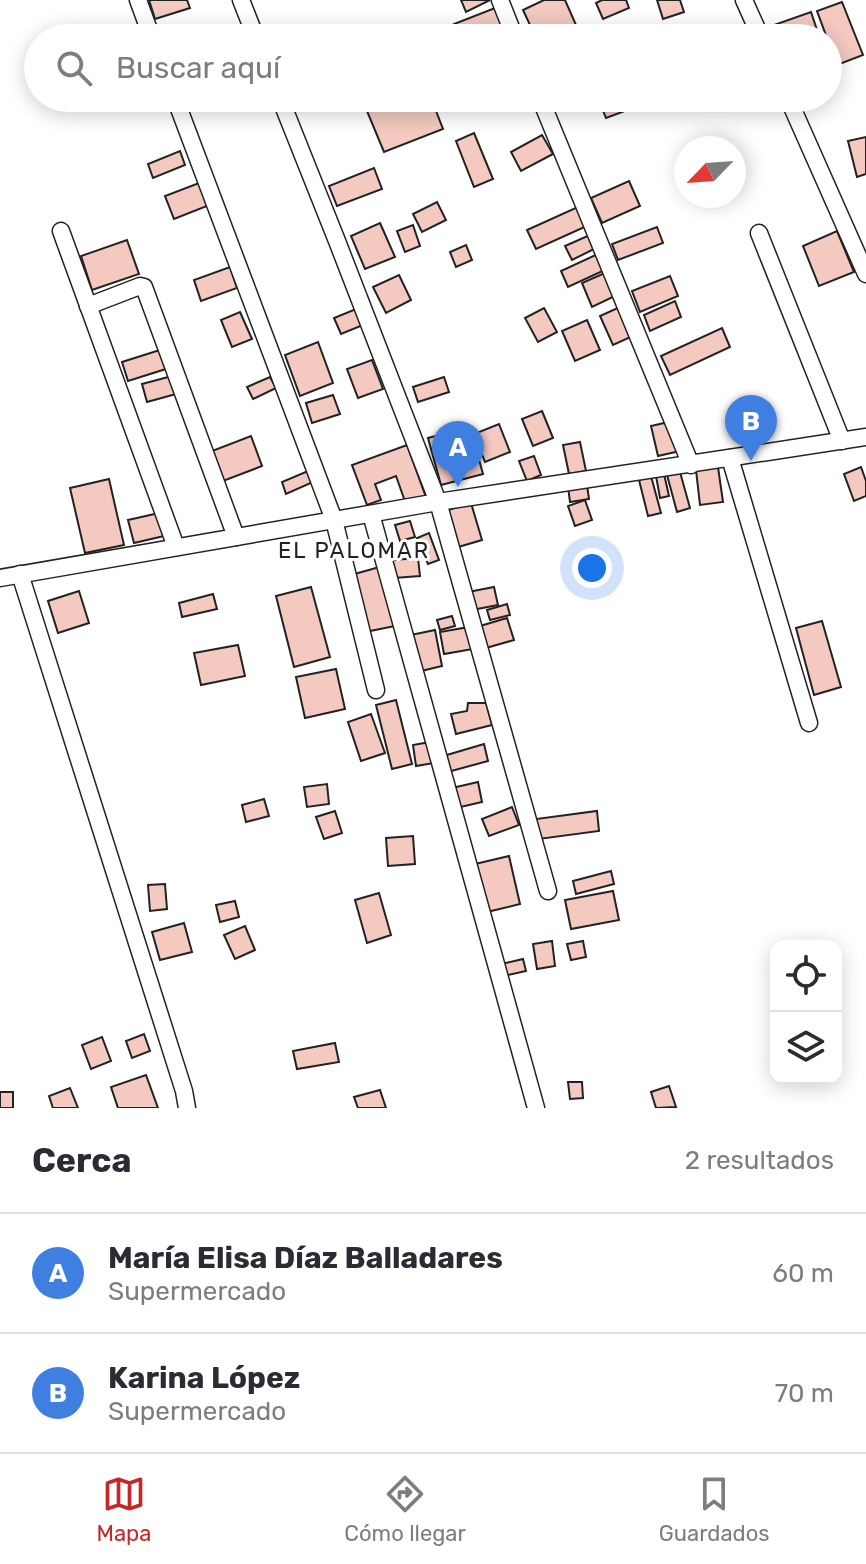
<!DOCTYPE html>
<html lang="es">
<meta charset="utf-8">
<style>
:root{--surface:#fff;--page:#f2f2f3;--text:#2b2b33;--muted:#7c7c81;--line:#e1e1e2;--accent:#c62828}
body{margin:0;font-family:Rubik,sans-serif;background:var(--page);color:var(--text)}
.controls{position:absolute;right:24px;bottom:24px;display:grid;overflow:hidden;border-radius:16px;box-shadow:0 4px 20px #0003}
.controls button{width:72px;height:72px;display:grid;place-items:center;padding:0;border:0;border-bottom:2px solid var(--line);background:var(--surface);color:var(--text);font:40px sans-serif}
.compass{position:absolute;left:674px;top:136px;width:72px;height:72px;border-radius:50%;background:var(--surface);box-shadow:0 4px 20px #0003;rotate:245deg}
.you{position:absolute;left:592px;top:568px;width:28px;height:28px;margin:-20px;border:6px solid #fff;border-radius:50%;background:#1a73e8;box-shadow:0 0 0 12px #1a73e833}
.badge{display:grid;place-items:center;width:52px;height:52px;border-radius:50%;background:var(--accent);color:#fff;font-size:26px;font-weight:700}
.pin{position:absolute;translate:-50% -66px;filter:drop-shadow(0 2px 4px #0008)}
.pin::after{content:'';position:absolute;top:42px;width:28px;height:24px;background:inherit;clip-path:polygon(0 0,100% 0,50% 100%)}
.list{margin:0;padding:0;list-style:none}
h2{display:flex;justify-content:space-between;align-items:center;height:104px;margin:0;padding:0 32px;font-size:34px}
h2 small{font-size:26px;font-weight:400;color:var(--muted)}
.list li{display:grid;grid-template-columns:52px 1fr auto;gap:24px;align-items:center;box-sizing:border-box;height:120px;padding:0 32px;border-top:2px solid var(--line)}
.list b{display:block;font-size:30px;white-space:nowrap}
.list p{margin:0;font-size:26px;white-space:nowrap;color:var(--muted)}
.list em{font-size:26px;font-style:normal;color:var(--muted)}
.icon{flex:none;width:44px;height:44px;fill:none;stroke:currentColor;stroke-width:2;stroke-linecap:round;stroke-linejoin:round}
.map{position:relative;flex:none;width:866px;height:1108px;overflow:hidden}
.search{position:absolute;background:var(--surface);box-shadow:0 4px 20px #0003;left:24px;right:24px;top:24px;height:88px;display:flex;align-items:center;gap:20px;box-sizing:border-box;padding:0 28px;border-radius:44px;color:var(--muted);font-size:30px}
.sheet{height:344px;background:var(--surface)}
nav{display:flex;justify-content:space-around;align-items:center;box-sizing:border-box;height:112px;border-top:2px solid var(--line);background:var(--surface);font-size:22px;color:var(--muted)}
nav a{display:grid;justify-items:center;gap:4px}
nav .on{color:var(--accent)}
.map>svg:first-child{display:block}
</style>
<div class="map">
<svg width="866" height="1108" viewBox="0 0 866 1108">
<rect width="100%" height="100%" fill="#fff"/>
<g fill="#f3c9c0" stroke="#222" stroke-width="2">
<path d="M149,0H187L190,8L155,19Z"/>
<path d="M461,0H490L466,12Z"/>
<path d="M544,0H565L576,25L548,38H536L523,10Z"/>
<path d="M602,0H626L629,8L603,19L596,3Z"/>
<path d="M657,0H680L684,12L663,19Z"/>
<path d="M842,2L863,55L837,65L817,11Z"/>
<path d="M495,8L507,38H460L454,24Z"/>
<path d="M811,12L818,33L804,38H775L771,26Z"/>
<path d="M400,98H431L443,129L384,152L367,111Z"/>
<path d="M476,98H509L482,111Z"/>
<path d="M598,98H629L633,108L606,118Z"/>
<path d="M474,133L493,179L474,187L456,141Z"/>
<path d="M542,135L553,154L521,171L511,152Z"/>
<path d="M866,137V174L857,177L848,141Z"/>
<path d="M180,151L185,165L153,178L148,164Z"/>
<path d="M374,168L382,189L337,206L329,186Z"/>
<path d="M629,181L640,206L602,223L591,198Z"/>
<path d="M199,183L207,206L174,219L165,196Z"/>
<path d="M437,202L446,220L422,232L413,214Z"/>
<path d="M580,206L589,225L536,249L527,230Z"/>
<path d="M380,223L395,257L365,269L351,236Z"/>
<path d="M413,225L420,246L405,252L397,231Z"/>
<path d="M657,227L663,243L618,260L612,244Z"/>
<path d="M837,231L854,272L819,286L803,246Z"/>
<path d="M592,234L598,247L572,260L565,246Z"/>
<path d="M127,240L139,274L92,290L81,256Z"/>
<path d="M466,245L472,260L456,267L450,252Z"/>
<path d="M600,253L607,269L568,287L561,271Z"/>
<path d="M230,267L237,288L201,301L194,280Z"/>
<path d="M607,272L617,295L592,307L582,283Z"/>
<path d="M399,275L411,300L386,313L373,287Z"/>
<path d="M670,276L678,296L640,312L632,291Z"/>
<path d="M675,301L681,317L650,331L644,315Z"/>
<path d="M622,306L635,335L613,345L600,316Z"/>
<path d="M544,308L557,332L538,342L525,318Z"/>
<path d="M356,309L363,325L341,334L334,318Z"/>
<path d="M240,312L252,339L232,347L221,320Z"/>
<path d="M587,320L600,350L575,361L562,331Z"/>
<path d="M722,328L730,347L670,375L661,356Z"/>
<path d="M318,342L333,383L300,396L285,355Z"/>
<path d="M163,349L169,368L128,381L122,362Z"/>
<path d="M372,360L383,389L358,398L347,369Z"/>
<path d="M172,376L176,394L147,402L142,384Z"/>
<path d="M270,377L276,388L253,399L247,387Z"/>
<path d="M444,377L449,392L418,402L413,387Z"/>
<path d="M333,395L340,414L312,423L306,403Z"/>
<path d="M542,411L553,438L533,446L522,419Z"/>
<path d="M673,421L680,451L658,456L651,426Z"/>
<path d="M499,424L510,452L485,462L474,434Z"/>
<path d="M470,427L483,474L441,485L428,438Z"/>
<path d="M251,436L262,466L223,481L212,451Z"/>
<path d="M580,442L586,471L569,474L563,445Z"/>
<path d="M407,445L427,500L407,507L396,476L375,484L381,500L367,505L352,465Z"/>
<path d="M534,456L541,475L527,481L519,461Z"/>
<path d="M718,467L723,502L700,505L696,470Z"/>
<path d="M861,467L866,481V496L854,501L844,474Z"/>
<path d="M308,471L313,482L286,494L282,482Z"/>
<path d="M680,472L690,508L677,512L667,475Z"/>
<path d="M664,474L669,496L660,498L656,476Z"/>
<path d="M651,476L661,513L648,516L639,480Z"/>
<path d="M109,479L124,545L85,553L70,488Z"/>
<path d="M587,485L589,499L570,502L568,487Z"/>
<path d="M585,500L592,520L575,526L568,506Z"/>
<path d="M471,503L482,540L455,548L445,511Z"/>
<path d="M159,513L164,536L134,543L128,520Z"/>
<path d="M410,521L415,537L400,541L395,525Z"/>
<path d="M429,533L439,560L428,564L417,538Z"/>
<path d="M418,558L420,576L394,578L393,560Z"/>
<path d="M383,566L395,626L365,632L351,575Z"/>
<path d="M311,587L330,657L294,667L276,596Z"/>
<path d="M494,587L498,605L472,610L468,592Z"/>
<path d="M79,591L89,623L58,633L48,601Z"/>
<path d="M213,594L217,609L182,617L179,603Z"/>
<path d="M507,604L510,615L490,620L487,610Z"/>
<path d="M452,616L455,626L440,630L437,620Z"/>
<path d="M507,618L514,640L486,648L480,626Z"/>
<path d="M822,621L841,687L814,695L796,628Z"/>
<path d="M469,627L473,649L444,654L440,632Z"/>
<path d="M435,630L442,666L417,672L406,636Z"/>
<path d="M238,645L245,676L201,685L194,653Z"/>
<path d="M336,669L345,709L305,718L296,677Z"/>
<path d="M396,700L412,764L392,769L376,705Z"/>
<path d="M468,703H486L492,725L456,734L451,714L467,711Z"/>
<path d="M371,714L385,753L361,761L348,722Z"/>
<path d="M430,742L434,763L416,766L413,745Z"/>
<path d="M484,744L488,761L444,773L440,757Z"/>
<path d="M478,782L482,802L456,808L452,788Z"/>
<path d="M327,784L329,804L307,807L304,787Z"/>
<path d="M264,799L269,816L246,822L242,805Z"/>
<path d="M512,807L519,825L489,836L482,819Z"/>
<path d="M335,811L342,833L324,839L316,817Z"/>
<path d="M597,811L599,831L539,839L536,819Z"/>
<path d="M413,836L415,864L388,866L386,838Z"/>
<path d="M509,856L520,904L487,912L475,864Z"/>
<path d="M611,871L614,884L576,894L573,881Z"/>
<path d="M165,884L167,909L150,911L148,885Z"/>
<path d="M613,891L619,920L571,929L565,900Z"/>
<path d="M379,893L391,935L367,943L355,900Z"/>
<path d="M235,901L239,917L220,922L216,905Z"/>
<path d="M184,923L192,952L160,960L152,932Z"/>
<path d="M245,926L255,950L235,959L224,935Z"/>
<path d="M552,941L555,966L537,969L533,944Z"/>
<path d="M583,941L586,957L571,960L567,944Z"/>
<path d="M523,959L526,971L503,976L501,964Z"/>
<path d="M144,1034L150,1051L132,1058L126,1041Z"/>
<path d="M102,1037L111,1061L91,1069L82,1045Z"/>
<path d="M335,1043L339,1062L297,1069L293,1051Z"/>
<path d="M146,1075L158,1108H118L111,1087Z"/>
<path d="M568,1082H582L583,1098L570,1099Z"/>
<path d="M669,1086L676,1107L656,1108L651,1092Z"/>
<path d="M70,1088L78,1108H53L49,1096Z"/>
<path d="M380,1090L386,1108H358L354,1097Z"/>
<rect x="0" y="1092" width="13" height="16"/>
</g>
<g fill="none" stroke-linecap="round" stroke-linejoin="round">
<g stroke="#222" stroke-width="19">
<g id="minor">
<path d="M138,0L152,38"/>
<path d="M241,0L256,38"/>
<path d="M500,0L515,38"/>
<path d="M744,0L761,38"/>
<path d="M175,98L334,520L376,690"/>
<path d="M280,98L337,241L438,502L548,891"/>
<path d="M540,98L691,465"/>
<path d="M788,98L866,274"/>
<path d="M61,231L176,547"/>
<path d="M759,233L842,441"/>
<path d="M88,306L140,286L144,287L236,537"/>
<path d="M730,458L809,723"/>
<path d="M371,514L536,1108"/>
<path d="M20,574L184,1091L187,1108"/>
<path d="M0,578L438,502L866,437"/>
</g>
</g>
<use href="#minor" stroke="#fff" stroke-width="16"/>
</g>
<g text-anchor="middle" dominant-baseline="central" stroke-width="6" stroke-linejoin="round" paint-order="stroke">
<g font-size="22" letter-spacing="2" fill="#222" stroke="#fff">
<text x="354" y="550">EL PALOMAR</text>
</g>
</g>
</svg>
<div class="controls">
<button><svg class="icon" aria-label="locate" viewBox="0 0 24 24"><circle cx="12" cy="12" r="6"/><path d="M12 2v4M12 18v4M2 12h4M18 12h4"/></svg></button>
<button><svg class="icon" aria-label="layers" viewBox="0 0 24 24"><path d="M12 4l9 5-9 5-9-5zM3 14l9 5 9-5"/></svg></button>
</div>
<svg class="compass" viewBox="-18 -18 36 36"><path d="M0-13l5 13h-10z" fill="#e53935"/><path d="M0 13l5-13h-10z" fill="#7c7c81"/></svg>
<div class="you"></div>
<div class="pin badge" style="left:458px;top:487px;background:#3f7fe0">A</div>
<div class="pin badge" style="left:751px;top:461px;background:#3f7fe0">B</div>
<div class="search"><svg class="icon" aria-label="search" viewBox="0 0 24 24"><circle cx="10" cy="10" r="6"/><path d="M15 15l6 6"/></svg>Buscar aquí</div>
</div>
<section class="sheet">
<h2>Cerca<small>2 resultados</small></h2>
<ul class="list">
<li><span class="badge" style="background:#3f7fe0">A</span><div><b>María Elisa Díaz Balladares</b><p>Supermercado</p></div><em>60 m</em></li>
<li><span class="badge" style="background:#3f7fe0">B</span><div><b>Karina López</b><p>Supermercado</p></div><em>70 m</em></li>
</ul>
</section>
<nav>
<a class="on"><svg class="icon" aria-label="map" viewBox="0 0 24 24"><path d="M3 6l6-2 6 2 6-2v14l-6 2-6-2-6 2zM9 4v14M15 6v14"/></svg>Mapa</a>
<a><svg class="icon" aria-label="directions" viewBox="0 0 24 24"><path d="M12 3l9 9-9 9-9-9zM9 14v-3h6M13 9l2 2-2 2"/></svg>Cómo llegar</a>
<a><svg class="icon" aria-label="saved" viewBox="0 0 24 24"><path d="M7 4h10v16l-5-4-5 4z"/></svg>Guardados</a>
</nav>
